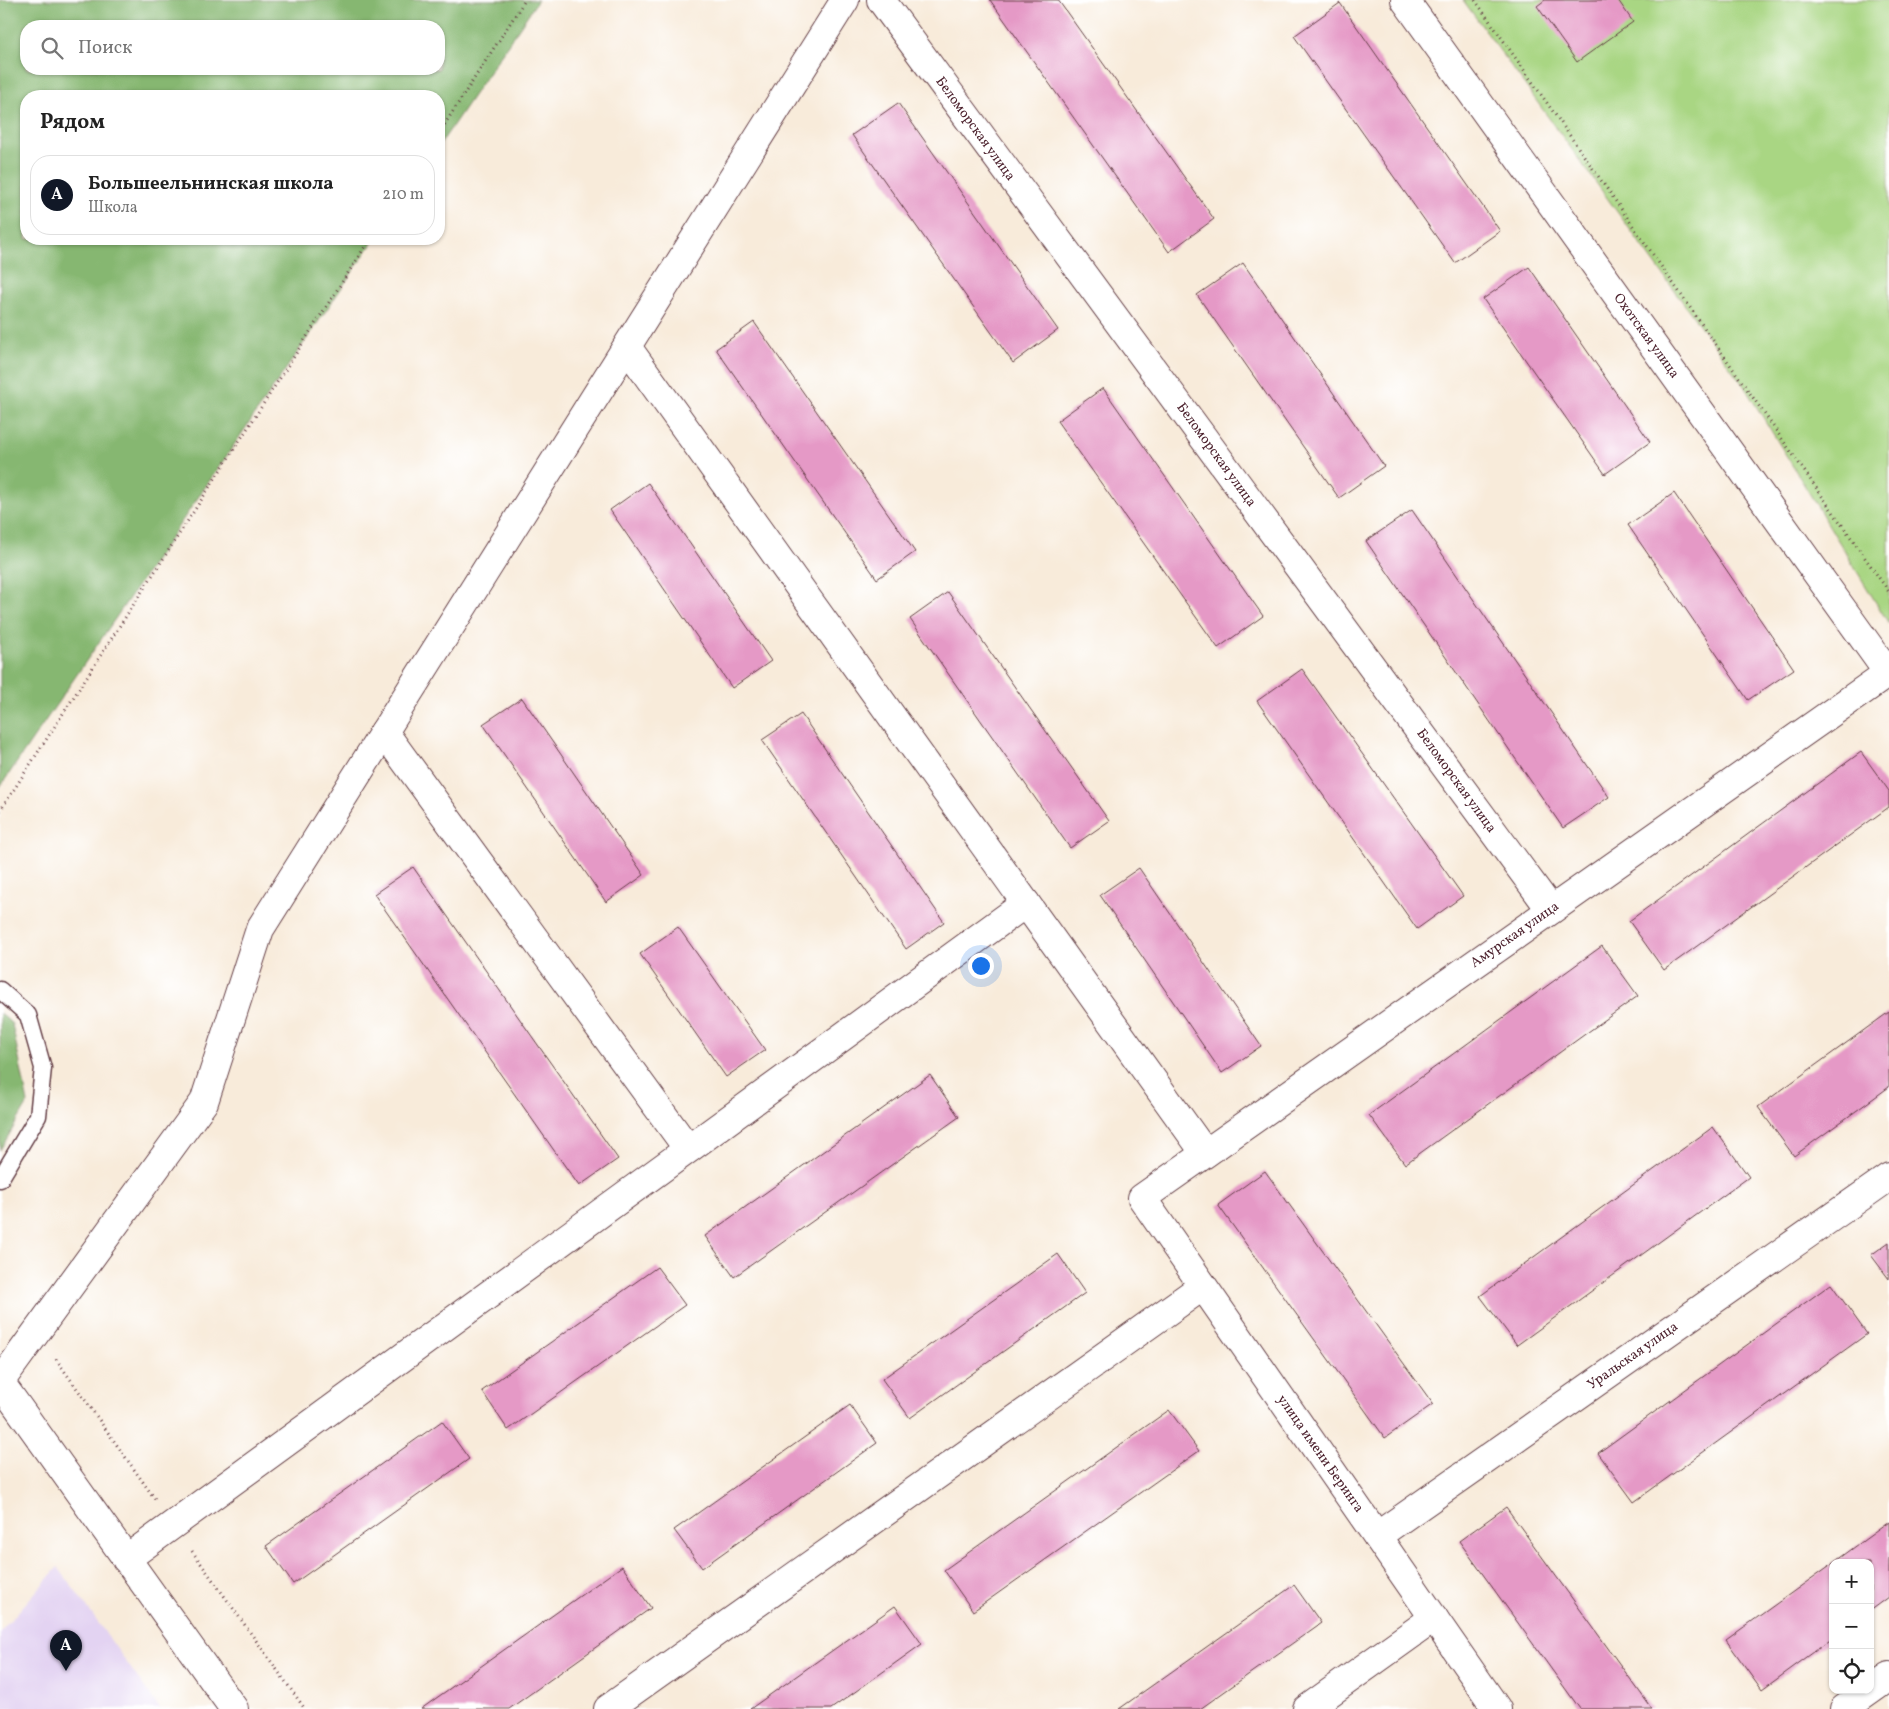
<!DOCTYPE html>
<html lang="ru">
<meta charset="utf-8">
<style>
:root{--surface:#fff;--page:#f6f6f6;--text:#222;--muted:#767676;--line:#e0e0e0;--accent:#111827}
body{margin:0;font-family:Vollkorn,serif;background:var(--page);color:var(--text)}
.controls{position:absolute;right:15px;bottom:15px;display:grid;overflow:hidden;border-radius:10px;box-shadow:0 1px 4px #0004}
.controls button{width:45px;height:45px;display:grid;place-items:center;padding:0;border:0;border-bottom:1px solid var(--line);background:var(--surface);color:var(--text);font:25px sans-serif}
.you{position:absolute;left:980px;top:965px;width:18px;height:18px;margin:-12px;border:4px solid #fff;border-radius:50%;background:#1a73e8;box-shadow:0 0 0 8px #1a73e833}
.badge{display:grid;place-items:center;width:32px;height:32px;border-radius:50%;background:var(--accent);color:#fff;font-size:16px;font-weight:700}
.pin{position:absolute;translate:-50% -41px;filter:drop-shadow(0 1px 2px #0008)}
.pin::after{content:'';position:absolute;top:26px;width:18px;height:15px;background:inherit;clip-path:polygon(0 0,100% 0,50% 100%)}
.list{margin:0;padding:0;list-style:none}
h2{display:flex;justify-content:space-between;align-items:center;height:65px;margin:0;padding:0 20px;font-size:21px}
h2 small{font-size:16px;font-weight:400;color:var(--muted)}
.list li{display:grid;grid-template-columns:32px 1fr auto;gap:15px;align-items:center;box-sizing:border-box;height:80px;margin:0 10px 10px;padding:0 10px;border:1px solid var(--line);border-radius:20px}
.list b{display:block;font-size:19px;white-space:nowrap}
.list p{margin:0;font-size:16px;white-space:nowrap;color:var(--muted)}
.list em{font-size:16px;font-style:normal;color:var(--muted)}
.icon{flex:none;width:28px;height:28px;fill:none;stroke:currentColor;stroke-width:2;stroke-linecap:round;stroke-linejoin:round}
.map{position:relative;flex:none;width:1889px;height:1709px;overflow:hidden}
.search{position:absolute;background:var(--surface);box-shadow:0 1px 4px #0004;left:20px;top:20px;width:425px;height:55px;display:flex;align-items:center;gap:12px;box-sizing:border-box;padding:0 18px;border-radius:20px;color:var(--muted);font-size:19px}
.panel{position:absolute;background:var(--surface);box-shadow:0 1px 4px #0004;left:20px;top:90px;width:425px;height:155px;border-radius:20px}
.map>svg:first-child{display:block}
</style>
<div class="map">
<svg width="1889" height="1709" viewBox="0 0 1889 1709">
<rect width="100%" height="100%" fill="#fff"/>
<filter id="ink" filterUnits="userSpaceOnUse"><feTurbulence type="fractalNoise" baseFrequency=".02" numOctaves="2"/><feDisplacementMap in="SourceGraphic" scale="10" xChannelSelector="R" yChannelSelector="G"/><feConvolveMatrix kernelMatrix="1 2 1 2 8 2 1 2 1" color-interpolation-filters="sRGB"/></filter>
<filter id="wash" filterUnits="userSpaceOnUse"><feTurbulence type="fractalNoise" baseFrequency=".0096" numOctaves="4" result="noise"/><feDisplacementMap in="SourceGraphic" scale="20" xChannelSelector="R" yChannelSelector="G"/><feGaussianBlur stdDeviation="1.12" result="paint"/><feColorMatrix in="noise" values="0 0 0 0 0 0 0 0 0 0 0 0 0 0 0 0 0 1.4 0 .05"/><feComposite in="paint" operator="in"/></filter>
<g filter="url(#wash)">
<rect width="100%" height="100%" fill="#f8ebda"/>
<path fill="#e3d3f2" d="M58,1567L160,1709H0V1632Z"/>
<path fill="#a9d683" stroke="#7a7a57" d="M1463,0H1889V624L1744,386Z"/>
<g fill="#86b771" stroke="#686b4e" fill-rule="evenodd">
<path d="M0,0H538L439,146V96H26V239H375L0,787ZM26,26H439V69H26Z"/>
<path d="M0,1013L12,1024L28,1103L0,1150Z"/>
</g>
<g id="blocks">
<g fill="#e599c6">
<path d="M990,0H1058L1214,219L1169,252Z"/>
<path d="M1545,0H1618L1633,22L1577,62L1537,6Z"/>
<path d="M1340,3L1500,231L1455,263L1294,36Z"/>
<path d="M898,103L1058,330L1013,363L852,135Z"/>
<path d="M1243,263L1384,466L1339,498L1197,295Z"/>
<path d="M1529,267L1650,442L1605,474L1483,299Z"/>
<path d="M754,322L915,552L877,579L716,349Z"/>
<path d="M1103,388L1263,616L1218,648L1057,421Z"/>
<path d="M648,483L771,661L732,688L610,510Z"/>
<path d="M1674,493L1794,669L1748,700L1628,525Z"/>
<path d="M1412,510L1609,797L1563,828L1366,541Z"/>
<path d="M948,592L1109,821L1070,848L910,619Z"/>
<path d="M1302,669L1463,896L1417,929L1257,701Z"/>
<path d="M522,698L644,875L606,902L483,724Z"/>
<path d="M801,714L944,922L906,949L762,740Z"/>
<path d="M1861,752L1889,791V807L1664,970L1629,921Z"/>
<path d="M413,867L618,1159L579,1186L374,894Z"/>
<path d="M1139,868L1261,1046L1222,1073L1100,895Z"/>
<path d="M678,927L765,1050L726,1077L640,954Z"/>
<path d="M1602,946L1638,996L1405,1164L1369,1115Z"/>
<path d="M1889,1012V1087L1794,1156L1758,1107Z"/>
<path d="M930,1075L959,1117L734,1277L705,1236Z"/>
<path d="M1713,1127L1749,1177L1517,1345L1480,1296Z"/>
<path d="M1265,1171L1433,1404L1385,1438L1218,1205Z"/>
<path d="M1889,1242V1279L1871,1255Z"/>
<path d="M1058,1254L1085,1293L910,1418L882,1379Z"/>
<path d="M657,1267L685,1305L508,1430L482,1391Z"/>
<path d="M1831,1284L1867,1334L1634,1502L1598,1453Z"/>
<path d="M850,1405L877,1443L702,1568L674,1530Z"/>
<path d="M1169,1410L1199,1451L973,1611L944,1570Z"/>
<path d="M442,1421L469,1459L293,1584L266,1546Z"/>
<path d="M1506,1507L1652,1709H1580L1459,1541Z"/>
<path d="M1889,1522V1597L1870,1611V1563H1833Z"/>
<path d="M1833,1563V1638L1762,1690L1726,1640Z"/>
<path d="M622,1566L651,1608L509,1709H421Z"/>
<path d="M1294,1585L1321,1623L1200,1709H1119Z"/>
<path d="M895,1606L922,1644L831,1709H750Z"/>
</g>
</g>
</g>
<g filter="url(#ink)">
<use href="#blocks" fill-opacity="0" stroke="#643e45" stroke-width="1"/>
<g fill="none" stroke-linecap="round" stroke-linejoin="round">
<g stroke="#643e45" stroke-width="19">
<path id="lane" d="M0,990L28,1015L43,1068L38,1116L0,1179"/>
</g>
<g stroke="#643e45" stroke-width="30">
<g id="street">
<path d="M881,0L1551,910"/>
<path d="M1405,0L1889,674"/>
<path d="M627,347L1205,1153"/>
<path d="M384,732L688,1149"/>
<path d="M1377,1536L1889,1177"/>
<path d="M126,1559L1026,903"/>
<path d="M234,1709L0,1382L204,1102L260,929L845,0"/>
<path d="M608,1709L1203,1286"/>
<path d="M1307,1709L1434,1618"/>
<path d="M1497,1709L1142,1198L1888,673"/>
<path d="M1844,1709L1889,1677"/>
</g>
</g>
<g stroke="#643e45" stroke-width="3" stroke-dasharray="1 4" stroke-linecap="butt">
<path d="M1475,0L1889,592"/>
<path d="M439,133L525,0"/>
<path d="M0,811L370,239"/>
<path d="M56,1359L155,1499"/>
<path d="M192,1551L305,1709"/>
</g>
<use href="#lane" stroke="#fff" stroke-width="16"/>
<use href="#street" stroke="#fff" stroke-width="28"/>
</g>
</g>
<g text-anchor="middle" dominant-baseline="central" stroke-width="4.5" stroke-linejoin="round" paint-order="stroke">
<g font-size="14" fill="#4a1f2b" stroke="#fff">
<text transform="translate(975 129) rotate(54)">Беломорская улица</text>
<text transform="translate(1646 336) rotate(54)">Охотская улица</text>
<text transform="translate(1216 455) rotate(54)">Беломорская улица</text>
<text transform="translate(1456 781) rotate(54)">Беломорская улица</text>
<text transform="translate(1515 935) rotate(-35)">Амурская улица</text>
<text transform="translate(1633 1356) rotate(-35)">Уральская улица</text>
<text transform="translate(1320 1454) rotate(55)">улица имени Беринга</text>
</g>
</g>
</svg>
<div class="controls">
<button>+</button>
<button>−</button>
<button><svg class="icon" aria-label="locate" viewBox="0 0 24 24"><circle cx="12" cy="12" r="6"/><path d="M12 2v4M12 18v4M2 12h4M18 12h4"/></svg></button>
</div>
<div class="you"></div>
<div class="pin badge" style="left:66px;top:1671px">A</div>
<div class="search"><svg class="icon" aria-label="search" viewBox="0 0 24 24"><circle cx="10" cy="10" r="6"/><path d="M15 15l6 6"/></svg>Поиск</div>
<section class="panel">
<h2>Рядом<small></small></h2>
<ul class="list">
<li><span class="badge">A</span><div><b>Большеельнинская школа</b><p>Школа</p></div><em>210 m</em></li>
</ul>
</section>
</div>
